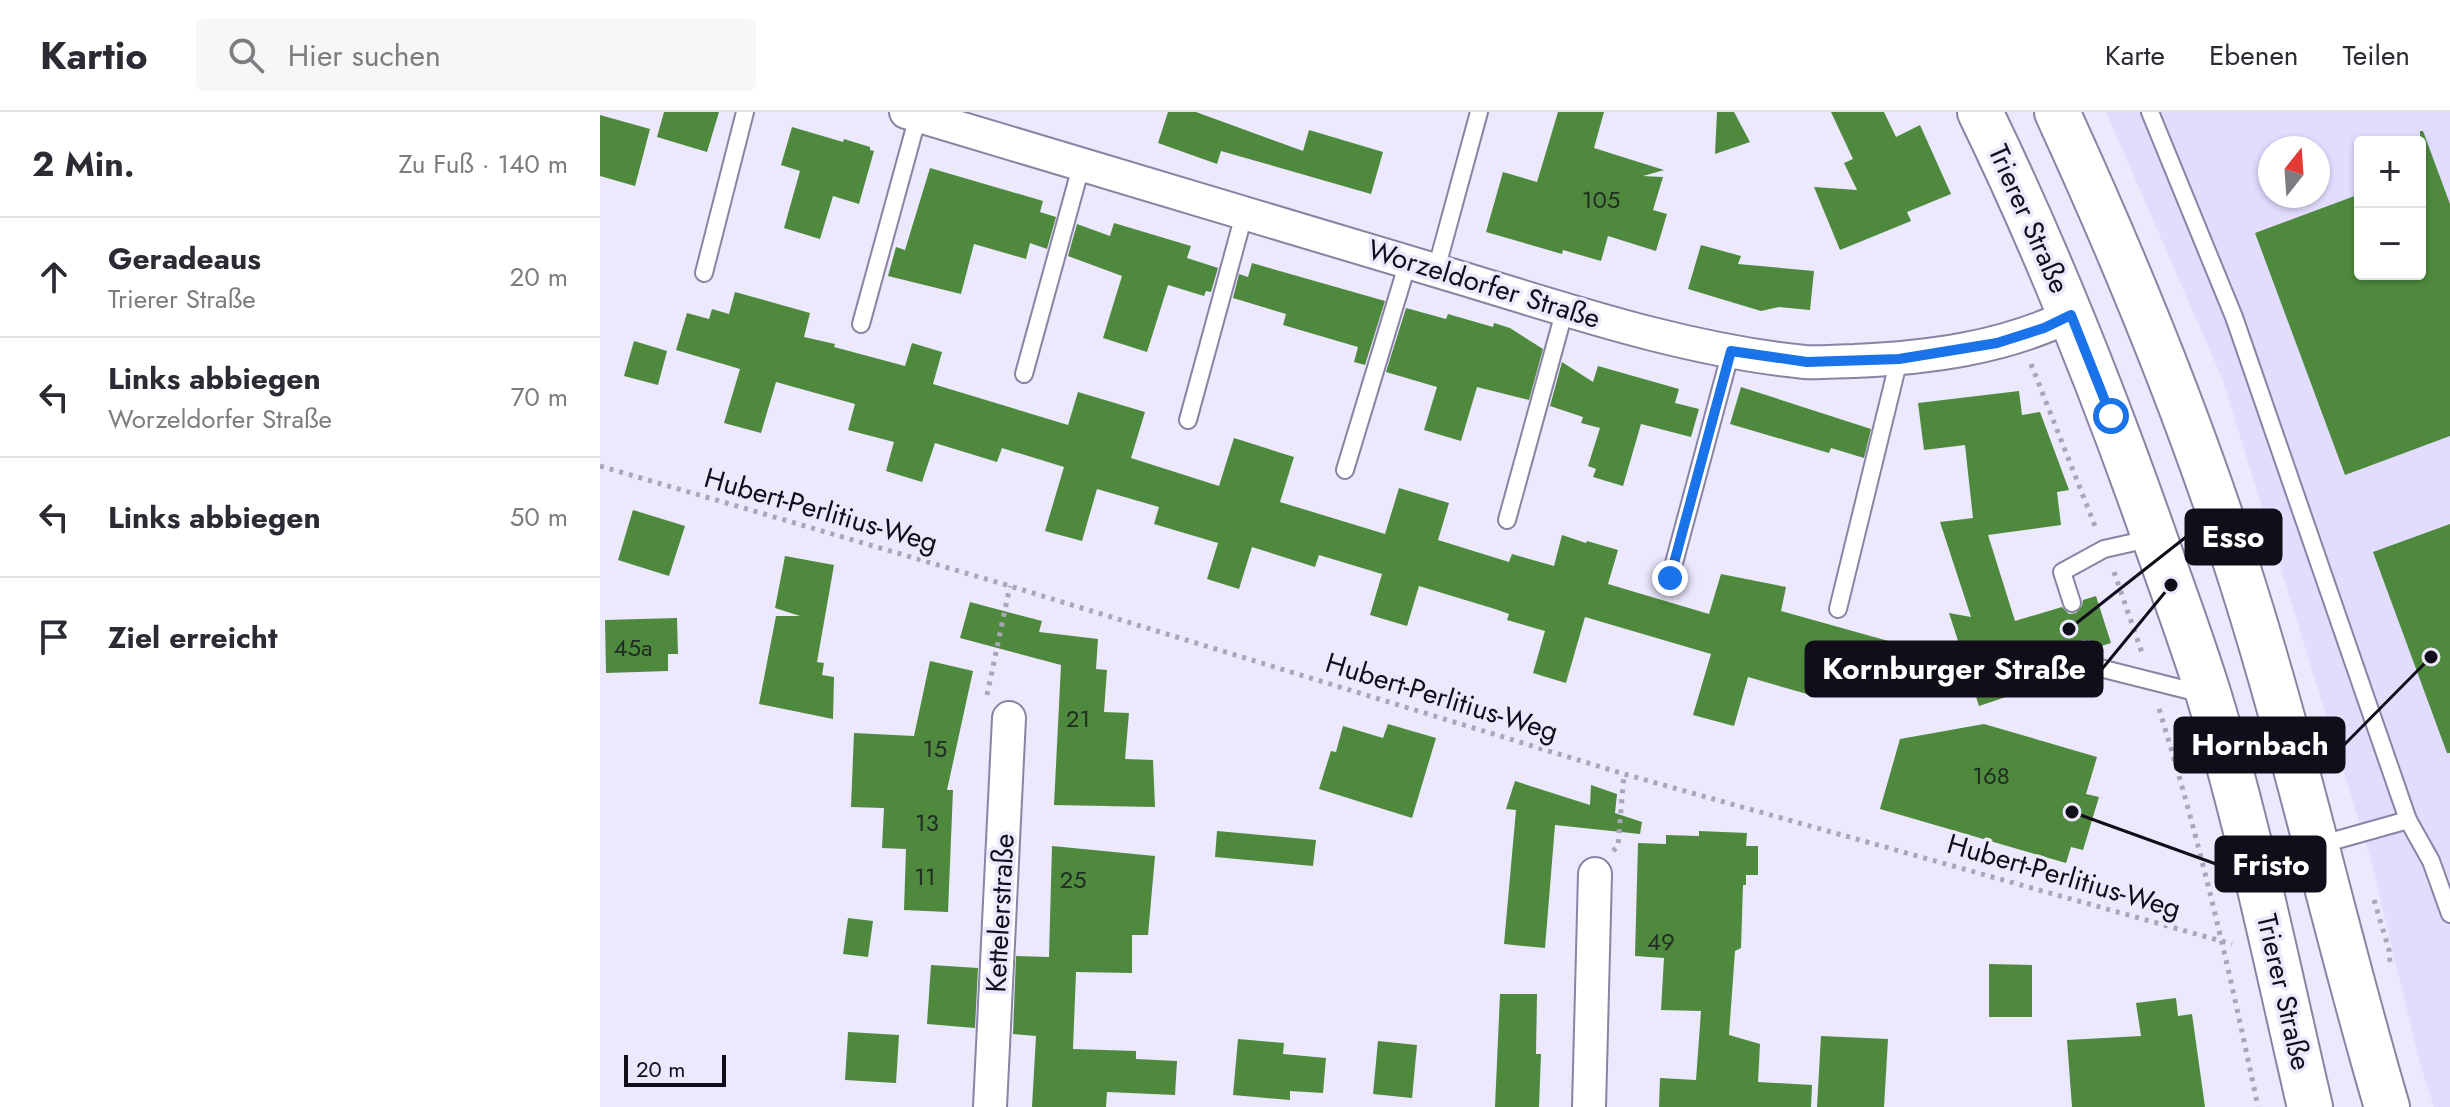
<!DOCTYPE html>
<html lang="de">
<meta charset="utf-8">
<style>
:root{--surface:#fff;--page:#f7f7f7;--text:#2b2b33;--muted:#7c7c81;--line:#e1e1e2}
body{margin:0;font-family:Jost,sans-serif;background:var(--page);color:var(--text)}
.controls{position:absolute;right:24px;top:24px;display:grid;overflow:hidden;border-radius:8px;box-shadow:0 2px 6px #0004}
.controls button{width:72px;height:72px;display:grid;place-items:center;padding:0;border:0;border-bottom:2px solid var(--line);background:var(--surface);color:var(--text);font:40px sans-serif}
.compass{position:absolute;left:1658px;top:24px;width:72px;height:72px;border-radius:50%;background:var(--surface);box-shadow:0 2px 6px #0004;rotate:17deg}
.scale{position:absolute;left:24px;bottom:20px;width:102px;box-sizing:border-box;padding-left:8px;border:4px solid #110e1a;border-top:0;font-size:22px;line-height:28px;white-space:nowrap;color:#110e1a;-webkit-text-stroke:6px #ece8fe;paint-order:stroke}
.stop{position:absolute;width:24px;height:24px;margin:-18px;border:6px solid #1a73e8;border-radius:50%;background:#fff}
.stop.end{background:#1a73e8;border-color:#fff;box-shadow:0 2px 8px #0008}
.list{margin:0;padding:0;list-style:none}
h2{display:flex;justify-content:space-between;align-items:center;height:104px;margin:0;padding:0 32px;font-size:34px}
h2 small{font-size:26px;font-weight:400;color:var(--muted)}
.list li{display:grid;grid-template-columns:52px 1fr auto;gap:24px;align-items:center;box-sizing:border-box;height:120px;padding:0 32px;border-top:2px solid var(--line)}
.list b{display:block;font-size:30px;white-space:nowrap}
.list p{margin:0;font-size:26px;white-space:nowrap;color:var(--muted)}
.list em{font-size:26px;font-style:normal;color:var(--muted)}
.icon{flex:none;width:44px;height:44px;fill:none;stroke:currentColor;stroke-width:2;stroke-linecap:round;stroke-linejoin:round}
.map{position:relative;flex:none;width:1850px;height:995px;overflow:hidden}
header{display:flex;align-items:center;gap:48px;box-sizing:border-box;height:112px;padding:0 40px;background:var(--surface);border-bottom:2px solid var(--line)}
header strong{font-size:38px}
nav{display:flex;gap:44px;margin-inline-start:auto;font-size:28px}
.search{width:560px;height:72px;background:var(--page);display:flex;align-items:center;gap:20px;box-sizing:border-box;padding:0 28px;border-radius:8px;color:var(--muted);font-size:30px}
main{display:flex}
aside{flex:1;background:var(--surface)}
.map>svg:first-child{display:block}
</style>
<header>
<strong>Kartio</strong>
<div class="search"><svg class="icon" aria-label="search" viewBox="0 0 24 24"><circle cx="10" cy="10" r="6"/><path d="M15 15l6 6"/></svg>Hier suchen</div>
<nav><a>Karte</a><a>Ebenen</a><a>Teilen</a></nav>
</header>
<main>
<aside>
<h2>2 Min.<small>Zu Fuß · 140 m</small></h2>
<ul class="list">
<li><svg class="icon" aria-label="ahead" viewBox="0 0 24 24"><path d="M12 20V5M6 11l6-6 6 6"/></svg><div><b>Geradeaus</b><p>Trierer Straße</p></div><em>20 m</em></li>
<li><svg class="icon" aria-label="left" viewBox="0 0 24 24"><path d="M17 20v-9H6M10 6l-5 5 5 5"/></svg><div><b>Links abbiegen</b><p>Worzeldorfer Straße</p></div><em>70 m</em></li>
<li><svg class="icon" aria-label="left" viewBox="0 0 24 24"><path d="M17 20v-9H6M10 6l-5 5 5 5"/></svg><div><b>Links abbiegen</b></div><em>50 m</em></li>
<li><svg class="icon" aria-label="arrive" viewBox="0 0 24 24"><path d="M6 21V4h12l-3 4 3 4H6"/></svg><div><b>Ziel erreicht</b></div></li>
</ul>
</aside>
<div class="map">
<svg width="1850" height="995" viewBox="0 0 1850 995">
<rect width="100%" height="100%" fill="#ece8fe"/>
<path fill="#e2dcff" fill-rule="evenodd" d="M1506,0H1850V995H1834L1821,955L1770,745L1622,266ZM1760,30H1820V162H1760ZM1670,36H1718V84H1670Z"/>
<g fill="#4e893d">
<path d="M64,0H119L107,40L57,25Z"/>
<path d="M568,0H596L703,39L709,18L783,40L771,82L621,39L617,52L558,31Z"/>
<path d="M958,0H1004L994,36L1064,58L1043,64L1063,65L1053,98L1067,102L1056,139L1008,124L1001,149L963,138L962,142L886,120L903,60L937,70Z"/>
<path d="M1117,0H1134L1150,30L1115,42Z"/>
<path d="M1231,0H1284L1296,25L1320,13L1351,82L1307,100L1311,109L1240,138L1214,75L1257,78L1244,51L1253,47Z"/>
<path d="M0,3L50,17L35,74L0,64Z"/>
<path d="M192,15L243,30L244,27L270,35V38L274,39L259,92L233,84L220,127L184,116L200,59L181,53Z"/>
<path d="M1820,19H1823L1850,92V324L1745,363L1655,121L1760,82V162H1820Z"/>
<path d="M330,56L443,89L440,100L456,105L447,137L430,131L426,147L374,132L361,182L288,164L296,135L305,138Z"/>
<path d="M514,111L591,134L587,146L618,156L611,180L606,179L604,184L568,173L547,240L503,226L522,164L468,144L477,112L510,124Z"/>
<path d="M1101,133L1141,144L1138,152L1214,159L1210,198L1179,195L1161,199L1088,177Z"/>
<path d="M652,151L785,189L765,253L754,250L758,235L683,213L686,202L633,186L639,162L648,165Z"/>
<path d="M135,180L210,201L204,225L235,232L234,235L305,254L312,231L342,240L333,272L468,313L478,280L545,300L531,346L619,374L634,326L694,345L680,390L785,422L799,376L849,391L838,428L909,450L912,442L954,454L962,423L986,431L987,429L1018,438L1008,472L1109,502L1121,462L1186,475L1181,499L1292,530L1280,570L1216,552L1207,582L1148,565L1134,614L1093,603L1111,542L985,505L966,571L933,561L945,519L907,508L909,502L895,497L819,474L807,514L770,503L782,462L719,443L715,455L652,435L639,477L607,467L618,431L554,412L559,395L497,377L482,429L445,419L464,355L402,336L397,350L335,331L322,370L286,359L294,330L248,318L255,292L176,270L161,321L124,311L140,257L76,238L87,201L109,207L112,197L129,202Z"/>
<path d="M806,196L846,207L848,202L893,215L894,211L910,216L943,237L929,288L877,275L861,329L824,318L837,275L786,260Z"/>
<path d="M34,229L67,239L58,273L24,264Z"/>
<path d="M962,250L993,270L998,254L1079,277L1075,291L1099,297L1091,325L1041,312L1023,374L993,365L996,357L988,354L1000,316L981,311L983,305L950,294Z"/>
<path d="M1141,275L1271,317L1264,346L1231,336L1229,341L1130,312Z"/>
<path d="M1419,279L1422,303L1440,300L1469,378L1457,380L1461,413L1388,423L1415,509L1462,495L1469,502L1476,501L1482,494L1483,488L1496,484L1511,531L1498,535L1490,528H1483L1477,535V542L1432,556L1435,566L1424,569L1427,578L1379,594L1349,501L1371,505L1340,410L1373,406L1365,333L1324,338L1318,291Z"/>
<path d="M33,398L85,414L69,464L18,448Z"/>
<path d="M1850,412V641H1847L1773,440Z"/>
<path d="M185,444L234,453L217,550L224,551L222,563L234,565L233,607L159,592L176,504H200L175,496Z"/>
<path d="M370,490L442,509L439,520L498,527L496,557L507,558L504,600L529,601L525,647L553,648L555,695L454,693L461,553L360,526Z"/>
<path d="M77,506L78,542H68V559L6,561L5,508Z"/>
<path d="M330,549L373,559L347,678H353L348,800L304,798L306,737L282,736L284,696L251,695L254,621L314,624Z"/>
<path d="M788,612L836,626L812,706L719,677L731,639L736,640L743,614L783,626Z"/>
<path d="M1384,612L1497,645L1486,682L1499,685L1483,738L1471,735L1466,751L1280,697L1300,627Z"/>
<path d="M915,669L990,693L991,673L1017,682L1015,701L1042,710L1040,722L955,713L945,836L904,832L916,698L906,697Z"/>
<path d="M617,719L716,728L713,754L615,745Z"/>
<path d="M1099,719L1147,721L1146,734H1158V763H1146V773H1143L1141,836L1135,839L1129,923L1160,932L1158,970L1212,973L1211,995H1059L1060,966L1096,968L1101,899L1061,898L1064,846L1035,844L1038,731L1066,732V723L1099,724Z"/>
<path d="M452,734L555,744L548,823H532V861L476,860L473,937L536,939V947L577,949L575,983L507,980L506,995H432L436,924L413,922L416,844L449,845Z"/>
<path d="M248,806L273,809L268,845L243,842Z"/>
<path d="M1389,852L1432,853V905H1389Z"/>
<path d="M331,853L378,856L375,916L327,912Z"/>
<path d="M900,882H937L936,942H941L939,995H895Z"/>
<path d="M1576,886L1578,904L1592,902L1605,995H1472L1467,928L1541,924L1536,891Z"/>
<path d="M248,920L299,923L296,971L245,968Z"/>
<path d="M1221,924L1288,927L1284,995H1217Z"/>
<path d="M638,927L684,931L683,942L726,946L723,981L690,979V988L633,983Z"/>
<path d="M778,929L817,933L812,986L773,982Z"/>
</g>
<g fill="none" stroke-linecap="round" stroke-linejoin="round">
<g stroke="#8983a4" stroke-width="20">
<g id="lane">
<path d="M1550,0L1634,205L1808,708"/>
<path d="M836,158L879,0"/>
<path d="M104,161L145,0"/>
<path d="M261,212L318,4"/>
<path d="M424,262L482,51"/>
<path d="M588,308L645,99"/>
<path d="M745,358L808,150"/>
<path d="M907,408L965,197"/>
<path d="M1070,466L1131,239"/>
<path d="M1472,491L1462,460L1504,437L1553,426"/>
<path d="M1238,497L1299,247"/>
<path d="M1487,538L1492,554L1603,582"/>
<path d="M1719,733L1808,708L1831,749L1850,802"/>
</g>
</g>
<g stroke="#8983a4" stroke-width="36">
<g id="street">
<path d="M306,0C484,53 662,106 841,160C959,195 1081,238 1205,250C1221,251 1238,249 1254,249C1328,246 1404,236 1471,203"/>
<path d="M390,995L409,606"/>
<path d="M989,995L995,762"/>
</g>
</g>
<g stroke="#8983a4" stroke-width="48">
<g id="secondary">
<path d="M1380,0C1448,140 1505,284 1556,430C1574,481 1593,532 1609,584C1650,719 1678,858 1710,995"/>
<path d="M1457,0C1525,148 1587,299 1637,454C1695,633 1734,816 1787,995"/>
</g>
</g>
<g stroke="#aaa6b9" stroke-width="5" stroke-dasharray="4 6" stroke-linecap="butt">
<path d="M1431,252L1495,414"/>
<path d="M0,354L410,474L1024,662L1632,832"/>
<path d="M1514,460L1542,541"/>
<path d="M387,583L410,474"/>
<path d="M1559,597C1600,728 1630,861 1658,995"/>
<path d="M1013,739L1018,734L1024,662"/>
<path d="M1774,788L1789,838L1790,851"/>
</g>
<use href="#lane" stroke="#fff" stroke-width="16"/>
<use href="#street" stroke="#fff" stroke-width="32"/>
<use href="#secondary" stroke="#fff" stroke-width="44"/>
</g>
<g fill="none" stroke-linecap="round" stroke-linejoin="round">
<path stroke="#1a73e8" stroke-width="10" d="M1070,466L1131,239L1207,250L1299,247L1397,231L1444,216L1471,203L1511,304"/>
</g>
<g text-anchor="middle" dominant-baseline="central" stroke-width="7" stroke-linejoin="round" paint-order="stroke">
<g font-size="24" fill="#202d23">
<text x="1001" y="87">105</text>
<text x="33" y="535">45a</text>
<text x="478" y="606">21</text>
<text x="335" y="636">15</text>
<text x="1391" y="663">168</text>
<text x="327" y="710">13</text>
<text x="325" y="764">11</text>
<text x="473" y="767">25</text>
<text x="1061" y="829">49</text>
</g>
<g font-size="28" fill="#110e1a" stroke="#ece8fe">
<text transform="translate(1429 107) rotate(66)">Trierer Straße</text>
<text transform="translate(884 172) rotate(17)">Worzeldorfer Straße</text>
<text transform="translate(221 398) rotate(16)">Hubert-Perlitius-Weg</text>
<text transform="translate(842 585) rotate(17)">Hubert-Perlitius-Weg</text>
<text transform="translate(1464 764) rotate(16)">Hubert-Perlitius-Weg</text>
<text transform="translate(400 801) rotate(-87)">Kettelerstraße</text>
<text transform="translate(1684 880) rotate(77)">Trierer Straße</text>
</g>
</g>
<path fill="none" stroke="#110e1a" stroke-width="3" d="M1469 517L1586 425M1571 473L1502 557M1831 545L1744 633M1472 700L1616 752"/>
<g fill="#110e1a" stroke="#ece8fe" stroke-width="3">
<circle cx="1469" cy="517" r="8"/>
<circle cx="1571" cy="473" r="8"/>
<circle cx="1831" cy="545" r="8"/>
<circle cx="1472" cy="700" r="8"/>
</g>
<g fill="#110e1a" stroke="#110e1a" stroke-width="3">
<rect x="1586" y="398" width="95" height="54" rx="8"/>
<rect x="1206" y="530" width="296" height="54" rx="8"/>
<rect x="1575" y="606" width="169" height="54" rx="8"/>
<rect x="1616" y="725" width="109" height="54" rx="8"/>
</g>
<g font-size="30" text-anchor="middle" font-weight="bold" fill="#fff">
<text x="1633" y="435">Esso</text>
<text x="1354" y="567">Kornburger Straße</text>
<text x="1660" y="643">Hornbach</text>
<text x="1671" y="763">Fristo</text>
</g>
</svg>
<div class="controls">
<button>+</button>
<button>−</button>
</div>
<svg class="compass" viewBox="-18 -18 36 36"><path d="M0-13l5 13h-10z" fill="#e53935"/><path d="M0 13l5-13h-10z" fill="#7c7c81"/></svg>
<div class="scale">20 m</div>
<div class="stop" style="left:1511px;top:304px"></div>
<div class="stop end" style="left:1070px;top:466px"></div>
</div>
</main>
